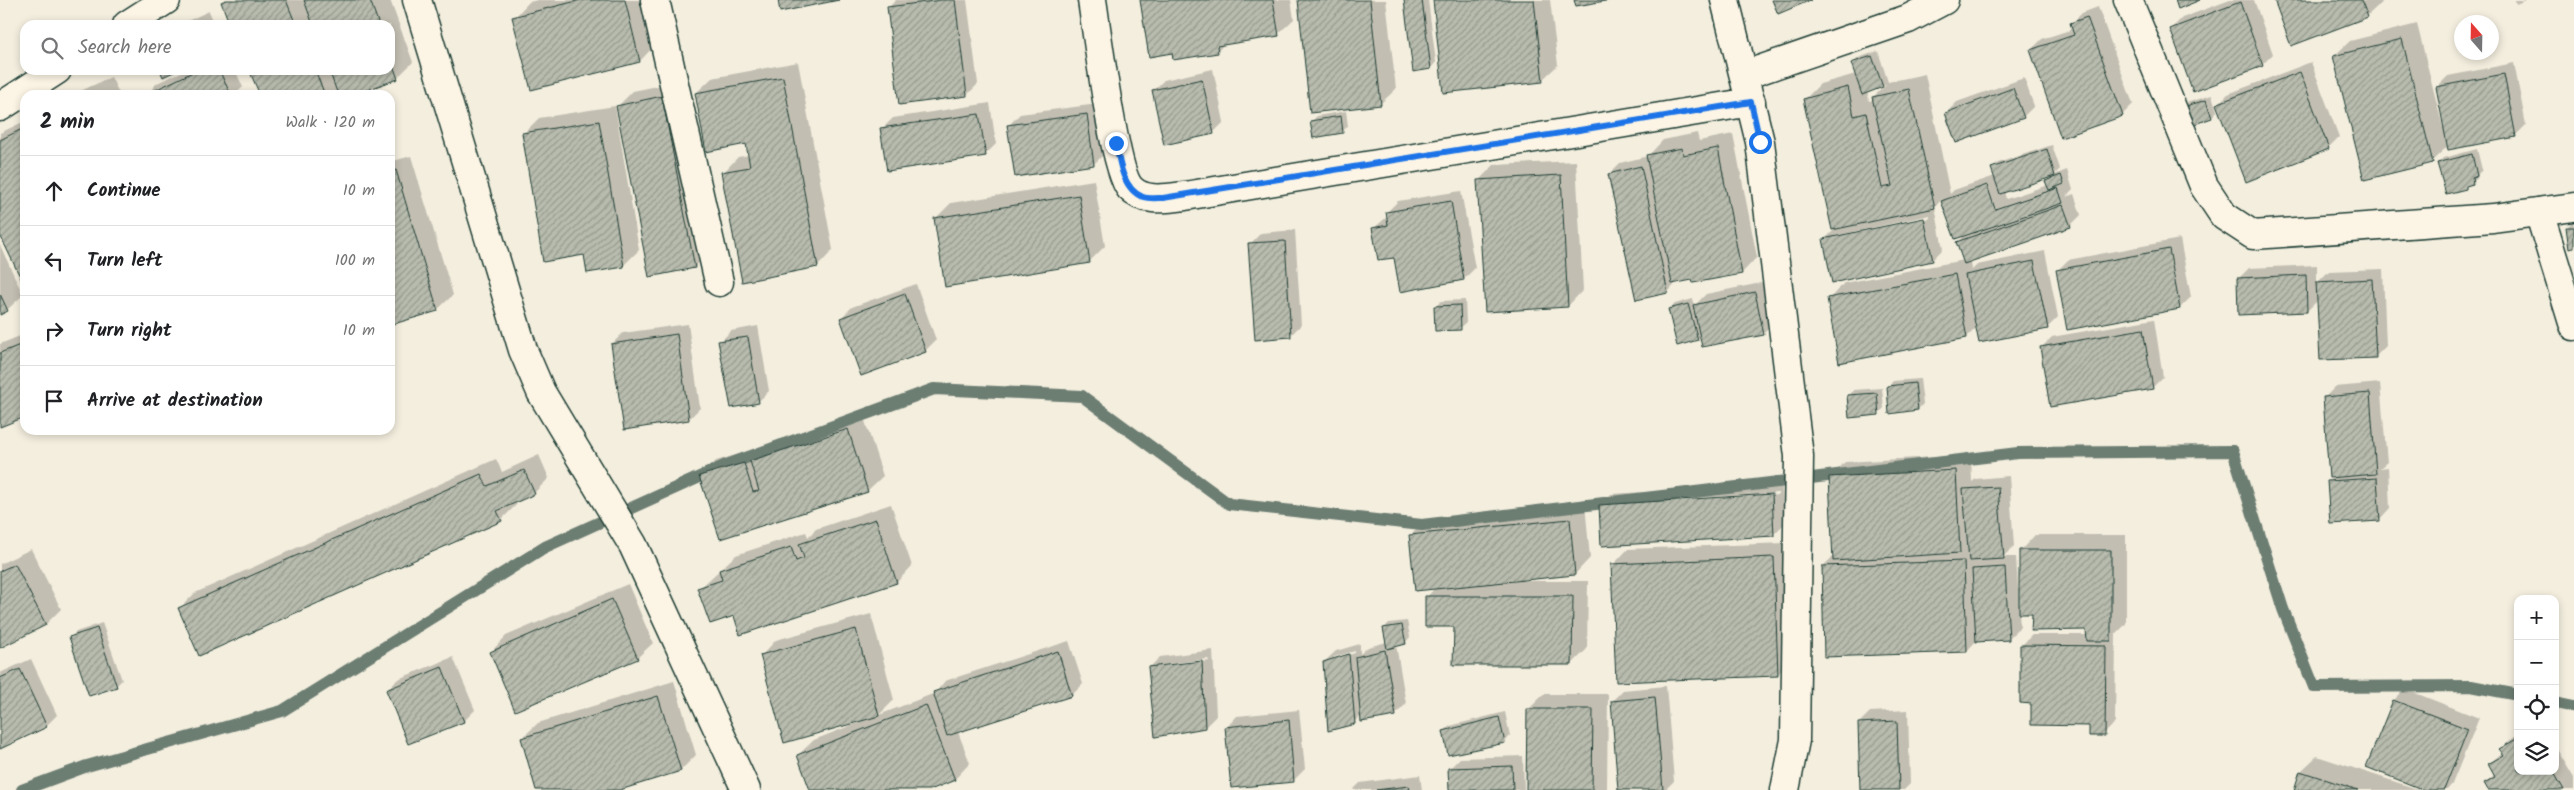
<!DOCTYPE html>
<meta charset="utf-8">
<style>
:root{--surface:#fff;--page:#f2f2f2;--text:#202124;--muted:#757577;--line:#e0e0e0}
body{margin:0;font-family:Kalam,sans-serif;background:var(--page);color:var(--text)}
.controls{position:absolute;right:15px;bottom:15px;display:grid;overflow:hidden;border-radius:10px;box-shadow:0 2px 8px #0003}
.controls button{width:45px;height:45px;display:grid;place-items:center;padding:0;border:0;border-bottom:1px solid var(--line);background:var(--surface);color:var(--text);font:25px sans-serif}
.compass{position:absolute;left:2454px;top:15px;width:45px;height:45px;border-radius:50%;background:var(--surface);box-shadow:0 2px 8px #0003;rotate:340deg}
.stop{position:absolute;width:15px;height:15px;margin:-11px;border:4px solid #1a73e8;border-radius:50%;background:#fff}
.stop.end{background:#1a73e8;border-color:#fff;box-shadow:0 1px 5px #0008}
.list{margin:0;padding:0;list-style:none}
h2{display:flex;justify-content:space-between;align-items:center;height:65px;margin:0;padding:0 20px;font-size:21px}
h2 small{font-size:16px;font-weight:400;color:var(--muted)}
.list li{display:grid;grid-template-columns:32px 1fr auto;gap:15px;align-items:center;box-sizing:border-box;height:70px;padding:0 20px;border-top:1px solid var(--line)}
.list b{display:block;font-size:19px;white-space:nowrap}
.list em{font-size:16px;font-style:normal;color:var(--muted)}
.icon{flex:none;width:28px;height:28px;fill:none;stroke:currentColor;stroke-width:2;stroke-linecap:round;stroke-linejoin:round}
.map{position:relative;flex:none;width:2574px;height:790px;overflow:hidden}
.search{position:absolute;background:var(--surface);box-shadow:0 2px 8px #0003;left:20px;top:20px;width:375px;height:55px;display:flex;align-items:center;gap:12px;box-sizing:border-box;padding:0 18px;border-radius:15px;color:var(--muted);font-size:19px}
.panel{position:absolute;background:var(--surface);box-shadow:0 2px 8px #0003;left:20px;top:90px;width:375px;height:345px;border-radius:15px}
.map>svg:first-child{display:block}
</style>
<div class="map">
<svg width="2574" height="790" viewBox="0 0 2574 790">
<defs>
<pattern id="building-hatch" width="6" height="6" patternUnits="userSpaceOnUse" patternTransform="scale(1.25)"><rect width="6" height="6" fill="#b8bcae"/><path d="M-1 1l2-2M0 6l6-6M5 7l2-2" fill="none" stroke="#959a8e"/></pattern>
</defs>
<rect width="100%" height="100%" fill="#f3eede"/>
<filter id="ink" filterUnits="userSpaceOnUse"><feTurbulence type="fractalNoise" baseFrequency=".02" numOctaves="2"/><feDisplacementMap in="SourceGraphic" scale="10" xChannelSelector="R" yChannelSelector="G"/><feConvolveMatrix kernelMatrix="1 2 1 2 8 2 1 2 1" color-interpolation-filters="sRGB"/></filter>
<g filter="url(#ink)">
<g fill="#0003" fill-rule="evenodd">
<path d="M225,0H390L413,62L397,78L349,95H339L338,92L335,95H261L250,70H390V25H232L222,2Z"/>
<path d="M538,0H644L655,45L640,61L532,88L514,18L529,2Z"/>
<path d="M896,0H967L978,84L967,95L888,8Z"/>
<path d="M1142,0H1291L1294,19L1278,34L1225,43L1217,52L1173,51Z"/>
<path d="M1300,0H1386L1396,89L1380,104Z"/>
<path d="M1405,0H1428L1436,62L1431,68Z"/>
<path d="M1434,0H1550L1558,65L1542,80Z"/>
<path d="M2230,0H2254L2273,54L2262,65L2171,29L2182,18Z"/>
<path d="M2275,0H2382L2383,1L2367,16Z"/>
<path d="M2515,0H2526L2516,4Z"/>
<path d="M2098,7L2133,104L2122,115L2031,50L2042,39L2073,29L2071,24L2082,13Z"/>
<path d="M209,11L215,25H179Z"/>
<path d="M2417,24L2443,128L2445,127L2437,87L2448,76L2514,63L2526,125L2515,136L2449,145L2432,161L2334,56L2350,41Z"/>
<path d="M1878,51L1888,82L1925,74L1950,194L1954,190L1995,176L1993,168L1998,163L2052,145L2060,169L2054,175L2067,170L2073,190L2066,197L2074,194L2081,215L2070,226L1971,261L1972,270L1977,265L2045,251L2058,317L2047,328L1977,327L1967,337L1829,299L1844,283L1964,260L1957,242L1966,234L1955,237L1942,199L1935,207L1943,249L1932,260L1824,240L1836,228L1805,99L1820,84L1856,74L1853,64L1858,58ZM1886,85L1873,97L1874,100L1869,101L1867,91ZM2053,175L2047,181L2048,185L2006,199L2004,191ZM1930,215V218L1835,238V236Z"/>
<path d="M798,62L833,250L818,266L723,173L738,157L749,155L747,143L696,93L712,78Z"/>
<path d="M2311,62L2339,137L2328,148L2217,105L2228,94Z"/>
<path d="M1213,69L1224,122L1213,133L1153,91L1164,80Z"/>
<path d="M186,70H235L243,87L235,95H147L157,83Z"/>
<path d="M111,77L120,95H72Z"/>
<path d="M2024,78L2034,106L2023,117L1946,113L1957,102Z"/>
<path d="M677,82L710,251L695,267L618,106L633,91Z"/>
<path d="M249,91L251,95H240Z"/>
<path d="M2212,95L2217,111L2212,117L2184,126L2183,104Z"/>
<path d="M990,103L996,144L985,155L882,129L893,118Z"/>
<path d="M1098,104L1105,153L1094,164L1009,125L1020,114Z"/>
<path d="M615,106L639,250L623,266L585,254L524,133L539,118Z"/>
<path d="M1346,111L1348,126L1343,131L1311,122L1317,116Z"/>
<path d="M25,121V284L0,233V133Z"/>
<path d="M1697,133L1699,141L1733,134L1757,257L1742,273L1677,282L1668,292L1609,174L1620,163L1648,156L1663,140Z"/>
<path d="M2477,149L2482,170L2478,174V177L2465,187L2439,163L2444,158Z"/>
<path d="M411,156L453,295L437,310L390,324V162Z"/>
<path d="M1576,161L1583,290L1568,306L1478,181L1494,165Z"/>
<path d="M1094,180L1105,246L1089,262L935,219L951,203Z"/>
<path d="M1461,191L1475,268L1464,279L1401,290L1395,256L1374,228L1388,216L1387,212L1398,201Z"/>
<path d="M2573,222H2574V247L2567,228Z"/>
<path d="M1295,230L1301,325L1290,336L1250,244L1261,233Z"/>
<path d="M2180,239L2191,297L2180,308L2057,271L2068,260Z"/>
<path d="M0,245L23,295L7,310L0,314Z"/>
<path d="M2317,265V283L2329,271L2383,269L2386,346L2375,357L2318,300L2307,311L2238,279L2249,268Z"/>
<path d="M1766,282L1774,323L1763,334L1701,335L1697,339L1669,309L1675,304L1693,299L1695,305L1706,294Z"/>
<path d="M916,284L936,340L925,351L841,318L852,307Z"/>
<path d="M1465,300L1466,323L1460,328L1436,306L1441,301Z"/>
<path d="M2154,319L2163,377L2152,388L2041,348L2052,337Z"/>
<path d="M688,324L700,408L689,419L612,344L623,333Z"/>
<path d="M758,326L769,391L758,402L720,342L731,331Z"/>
<path d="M25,334V415L0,425V344Z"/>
<path d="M1920,379L1923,404L1918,409L1888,387L1893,381Z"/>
<path d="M2380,383L2387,462L2380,468L2388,467L2390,508L2379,520L2329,481L2334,476L2324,398L2335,387Z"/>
<path d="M1882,388L1884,408L1878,414L1849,395L1854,390Z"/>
<path d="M863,415L883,476L867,491L720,538L701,476L716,461L759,448L760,452L767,446Z"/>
<path d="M539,455L549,478L534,493L515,502L517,504L501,520L199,654L179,609L195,593L496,459L502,472Z"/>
<path d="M1971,455L1972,482L1976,479L2009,476L2014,546L2003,557H2016L2018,589H2020V551L2035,535H2126V624L2116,634L2115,723L2104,734L2090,724L2033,702L2021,646L2032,635H2088V629L2033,612L2019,613L2020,627L2009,638L1977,640L1967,651L1823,566L1834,556L1830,478L1845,462Z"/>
<path d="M1782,484L1784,524L1773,535L1600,505L1611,494ZM1778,493V495L1610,505V503Z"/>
<path d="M891,504L912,566L897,582L741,633L735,614L699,589L736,555L806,532L808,537L816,529Z"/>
<path d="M1585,504L1590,558L1575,574L1521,579L1522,581H1588L1587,649L1572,664L1455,625L1427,597L1435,588L1410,536L1426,520Z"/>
<path d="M1789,543L1793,659L1778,674L1613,565L1628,549Z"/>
<path d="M31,549L61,609L46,624L0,647V564Z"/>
<path d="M628,584L653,643L637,658L491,652L506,636Z"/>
<path d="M871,614L894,700L879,715L935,693L945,681L1069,641L1083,684L1072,695L958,732L970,763L955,779L926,790H812L798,755L814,740L857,723V721L761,656L776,640Z"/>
<path d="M1407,621L1410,637L1405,643L1396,645L1406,704L1395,715H1362L1354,722L1324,662L1336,651L1360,644V654L1368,647L1387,642L1384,628L1389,623ZM1355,651V653L1334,660V657Z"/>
<path d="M102,623L122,680L116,686L70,638L76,632Z"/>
<path d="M1213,650L1216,716L1205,727L1149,668L1160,657ZM1208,659L1209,661L1160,667V665Z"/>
<path d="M453,657L475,710L464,721L409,743L387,690L398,679Z"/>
<path d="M31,659L57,715L46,726L0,747V673Z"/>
<path d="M674,681L696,755L681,770L616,790H538L522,738L538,723Z"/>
<path d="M1666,686L1674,781L1665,790H1620L1612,701L1623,690Z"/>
<path d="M2405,689L2479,718L2452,784L2447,790H2428L2368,766L2394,700Z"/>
<path d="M1544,694H1608L1607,790H1527L1529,709Z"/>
<path d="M1299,710L1305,769L1294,780L1226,728L1237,716Z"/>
<path d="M1908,710L1910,784L1904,790H1861L1859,723L1870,712Z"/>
<path d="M1505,712L1510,736L1505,742L1444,731L1450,726Z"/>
<path d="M2518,734V771H2555V746L2574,778V790H2489L2485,783L2495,774L2489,764L2503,752L2501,749Z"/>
<path d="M1523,756L1524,790H1450L1449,769L1460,758Z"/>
<path d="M2317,756L2420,790H2295L2301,771Z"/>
<path d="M1420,775L1422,790H1353L1360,783Z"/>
</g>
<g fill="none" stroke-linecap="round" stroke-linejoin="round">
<g stroke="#6c7d72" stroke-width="12">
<path d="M2555,703L2574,707"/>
<path d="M22,790L87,766L282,711L545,547L724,466L934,389L1082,396L1229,504L1422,525L2018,453L2233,451L2283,609L2314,687L2471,686L2518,695"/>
</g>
</g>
<g fill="url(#building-hatch)" stroke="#1f3d34">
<path d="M226,0H286L296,25H230L221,2Z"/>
<path d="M304,0H370L379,25H313Z"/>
<path d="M581,0H625L640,62L531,90L512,17Z"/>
<path d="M778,0H839L780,12Z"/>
<path d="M942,0H955L967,96L899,105L887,7Z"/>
<path d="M1140,0H1273L1279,36L1217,46L1218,53L1173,60L1172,53L1149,57Z"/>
<path d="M1298,0H1370L1381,105L1310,113Z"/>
<path d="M1404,0H1422L1431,69L1413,72Z"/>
<path d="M1433,0H1534L1543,82L1443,93Z"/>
<path d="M1574,0H1611L1576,6Z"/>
<path d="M1772,0H1811L1778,14Z"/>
<path d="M2175,0H2200L2178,9Z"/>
<path d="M2274,0H2361L2368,17L2291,46Z"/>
<path d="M2240,2L2263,66L2193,92L2170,29Z"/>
<path d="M2087,17L2123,116L2061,138L2030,50L2074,35L2070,23Z"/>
<path d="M2402,39L2433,163L2364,180L2333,56Z"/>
<path d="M1872,56L1883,87L1862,95L1851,63Z"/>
<path d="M390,57L398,79L352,95H338L329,70H390Z"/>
<path d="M160,70H178L163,77Z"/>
<path d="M197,70H219L231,95H145Z"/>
<path d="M249,70H315L325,95H260Z"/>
<path d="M2300,72L2329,149L2246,182L2216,104Z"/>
<path d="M2504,74L2516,137L2448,150L2436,87Z"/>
<path d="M783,77L818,267L742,282L721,172L750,167L746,144L706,152L695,93Z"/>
<path d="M1202,79L1214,134L1164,145L1152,90Z"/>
<path d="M1848,87L1854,116L1866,113L1882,188L1892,186L1872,97L1909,89L1935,208L1832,230L1803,99Z"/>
<path d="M2013,88L2024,118L1956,143L1945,113Z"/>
<path d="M662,96L695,268L649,277L616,106Z"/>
<path d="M2206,100L2212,118L2183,128L2176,109Z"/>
<path d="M979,114L986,156L887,171L880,128Z"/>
<path d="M1087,114L1094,165L1015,177L1007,125Z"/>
<path d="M1341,116L1343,133L1313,138L1310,121Z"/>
<path d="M599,121L624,267L587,273L584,255L543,262L522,133Z"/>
<path d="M22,129L25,135V287L0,235V140Z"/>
<path d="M1682,148L1683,155L1718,148L1742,274L1693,283L1692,280L1672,284L1646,155Z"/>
<path d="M2047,149L2055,176L2000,194L1991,168Z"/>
<path d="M2472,154L2477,176L2472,178L2473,184L2466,186V189L2446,194L2437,163Z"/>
<path d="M1641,166L1668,293L1636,300L1608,174Z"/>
<path d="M396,170L438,311L390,325V172Z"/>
<path d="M1561,175L1568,307L1485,312L1477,180Z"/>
<path d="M2061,175L2064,184L2049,190L2045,181Z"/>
<path d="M1987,185L1995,209L2058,188L2063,203L1955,239L1941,201Z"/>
<path d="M1079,195L1090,263L945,287L934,218Z"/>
<path d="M1451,201L1464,280L1400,292L1394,258L1378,260L1372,228L1388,225L1386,212Z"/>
<path d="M2063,205L2071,227L1964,264L1956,242Z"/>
<path d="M1924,218L1933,261L1832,283L1823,239Z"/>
<path d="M2566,227H2574V248L2569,249Z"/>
<path d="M1285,241L1291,337L1255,340L1248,243Z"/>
<path d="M2169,249L2180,309L2067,330L2056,270Z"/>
<path d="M2034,261L2048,329L1979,343L1965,275Z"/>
<path d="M1955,274L1967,338L1839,363L1827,298Z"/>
<path d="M2306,275L2307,312L2238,315L2237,278Z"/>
<path d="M2372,279L2376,358L2320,360L2316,282Z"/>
<path d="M1755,292L1764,335L1702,347L1693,305Z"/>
<path d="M0,294L8,311L0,315Z"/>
<path d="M905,294L926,352L861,376L840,318Z"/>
<path d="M1688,304L1698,340L1677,346L1668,309Z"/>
<path d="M1460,305L1461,330L1435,331L1434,306Z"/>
<path d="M2143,329L2153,389L2050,407L2040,347Z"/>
<path d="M677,334L689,420L624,430L611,344Z"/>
<path d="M748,337L759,403L731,408L718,341Z"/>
<path d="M25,343V417L0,427V353Z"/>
<path d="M1915,383L1918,410L1889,414L1887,386Z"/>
<path d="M1877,393L1879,415L1849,418L1847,395Z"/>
<path d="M2370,393L2376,474L2329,478L2323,397Z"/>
<path d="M848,429L868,492L720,539L699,476L744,463L753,492L759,491L750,461Z"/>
<path d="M524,470L535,494L497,511L502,521L199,656L178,608L481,474L487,486Z"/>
<path d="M1956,470L1960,553L1833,561L1829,477Z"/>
<path d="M2377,478L2380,521L2330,524L2327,481Z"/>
<path d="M1998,487L2004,559L1969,561L1963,489Z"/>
<path d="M1772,494L1774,536L1601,546L1599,505Z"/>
<path d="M876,519L897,583L740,635L734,616L710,624L697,588L722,580L719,570L791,547L796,561L804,558L799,544Z"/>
<path d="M1570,519L1575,575L1415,591L1409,535Z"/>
<path d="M2019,550H2111V641H2087L2086,630L2031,631L2032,614H2019Z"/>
<path d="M1774,557L1778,676L1616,682L1611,564Z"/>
<path d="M1964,561L1967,652L1824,657L1822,566Z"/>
<path d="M15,564L46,625L0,648V571Z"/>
<path d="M2005,567L2009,640L1976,642L1972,569Z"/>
<path d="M1425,596H1573L1572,665H1453L1454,627H1425Z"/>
<path d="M612,599L638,659L515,711L490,652Z"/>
<path d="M1402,625L1406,644L1387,649L1383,628Z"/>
<path d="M97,628L117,687L89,696L69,637Z"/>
<path d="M856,629L879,716L784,743L760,655Z"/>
<path d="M2020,645L2106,646L2105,736H2089V726L2031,725V704L2020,703Z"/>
<path d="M1385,650L1396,716L1361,722L1355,657Z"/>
<path d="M1058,651L1072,696L947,736L933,692Z"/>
<path d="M1349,654L1355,724L1328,731L1323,662Z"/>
<path d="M1202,661L1205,728L1155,737L1148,667Z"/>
<path d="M442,667L464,722L408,744L386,690Z"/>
<path d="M20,669L47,727L0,749V678Z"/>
<path d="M658,696L681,771L620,790H536L521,738Z"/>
<path d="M1655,697L1663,790H1618L1611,701Z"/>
<path d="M2393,700L2468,729L2444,790H2424L2366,767Z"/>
<path d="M926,705L955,780L930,790H810L797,755Z"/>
<path d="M1527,709H1593L1592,790H1526Z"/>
<path d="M1499,717L1505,743L1448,755L1443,731Z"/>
<path d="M1289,720L1294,782L1231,788L1225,727Z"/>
<path d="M1897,721L1899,790H1860L1858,723Z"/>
<path d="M2518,738V771H2553L2564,790H2488L2484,783L2495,777L2488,764L2504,755L2499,749Z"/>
<path d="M1512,766L1513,790H1449L1448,768Z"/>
<path d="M2300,771L2358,790H2294Z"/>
<path d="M1409,786L1410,790H1376Z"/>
</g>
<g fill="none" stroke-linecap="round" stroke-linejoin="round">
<g stroke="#1f3d34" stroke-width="31">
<g id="minor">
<path d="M417,0L523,350L541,392L633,545L746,790"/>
<path d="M655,0L719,282"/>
<path d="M1092,0C1097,32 1114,170 1130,188C1144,203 1167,198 1185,196L1751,102"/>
<path d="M1725,0L1760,142L1799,456L1795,740L1785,790"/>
<path d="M2128,0L2204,186L2224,216L2253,235L2493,218L2574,207"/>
<path d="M127,25L166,0"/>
<path d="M1745,75L1908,19L1944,0"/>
<path d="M0,107L57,70"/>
<path d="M2539,212L2574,326"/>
</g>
</g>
<use href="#minor" stroke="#fcf5e5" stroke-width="28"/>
</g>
</g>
<g fill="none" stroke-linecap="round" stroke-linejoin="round" filter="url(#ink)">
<path stroke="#1a73e8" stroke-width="6" d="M1116,143C1119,161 1123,190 1143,197C1149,199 1157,198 1163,198L1751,102L1760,142"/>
</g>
</svg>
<div class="controls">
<button>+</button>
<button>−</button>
<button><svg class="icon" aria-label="locate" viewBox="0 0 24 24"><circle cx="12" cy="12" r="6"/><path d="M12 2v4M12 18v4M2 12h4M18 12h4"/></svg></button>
<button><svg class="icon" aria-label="layers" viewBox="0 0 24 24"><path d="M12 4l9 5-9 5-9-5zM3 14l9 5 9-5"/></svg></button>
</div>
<svg class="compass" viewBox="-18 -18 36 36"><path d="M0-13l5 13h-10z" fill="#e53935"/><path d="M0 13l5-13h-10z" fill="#757577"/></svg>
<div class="stop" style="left:1760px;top:142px"></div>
<div class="stop end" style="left:1116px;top:143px"></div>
<div class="search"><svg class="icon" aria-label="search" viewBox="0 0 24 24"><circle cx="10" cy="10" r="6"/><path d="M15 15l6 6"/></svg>Search here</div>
<section class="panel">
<h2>2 min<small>Walk · 120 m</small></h2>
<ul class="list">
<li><svg class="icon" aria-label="ahead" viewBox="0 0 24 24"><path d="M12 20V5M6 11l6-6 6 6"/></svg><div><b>Continue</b></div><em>10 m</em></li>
<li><svg class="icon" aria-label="left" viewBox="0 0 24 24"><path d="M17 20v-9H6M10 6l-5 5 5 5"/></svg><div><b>Turn left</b></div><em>100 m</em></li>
<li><svg class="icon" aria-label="right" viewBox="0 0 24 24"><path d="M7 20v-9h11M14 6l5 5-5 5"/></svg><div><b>Turn right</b></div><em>10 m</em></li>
<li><svg class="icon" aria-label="arrive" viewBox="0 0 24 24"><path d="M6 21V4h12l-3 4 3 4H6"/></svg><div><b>Arrive at destination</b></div></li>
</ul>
</section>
</div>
